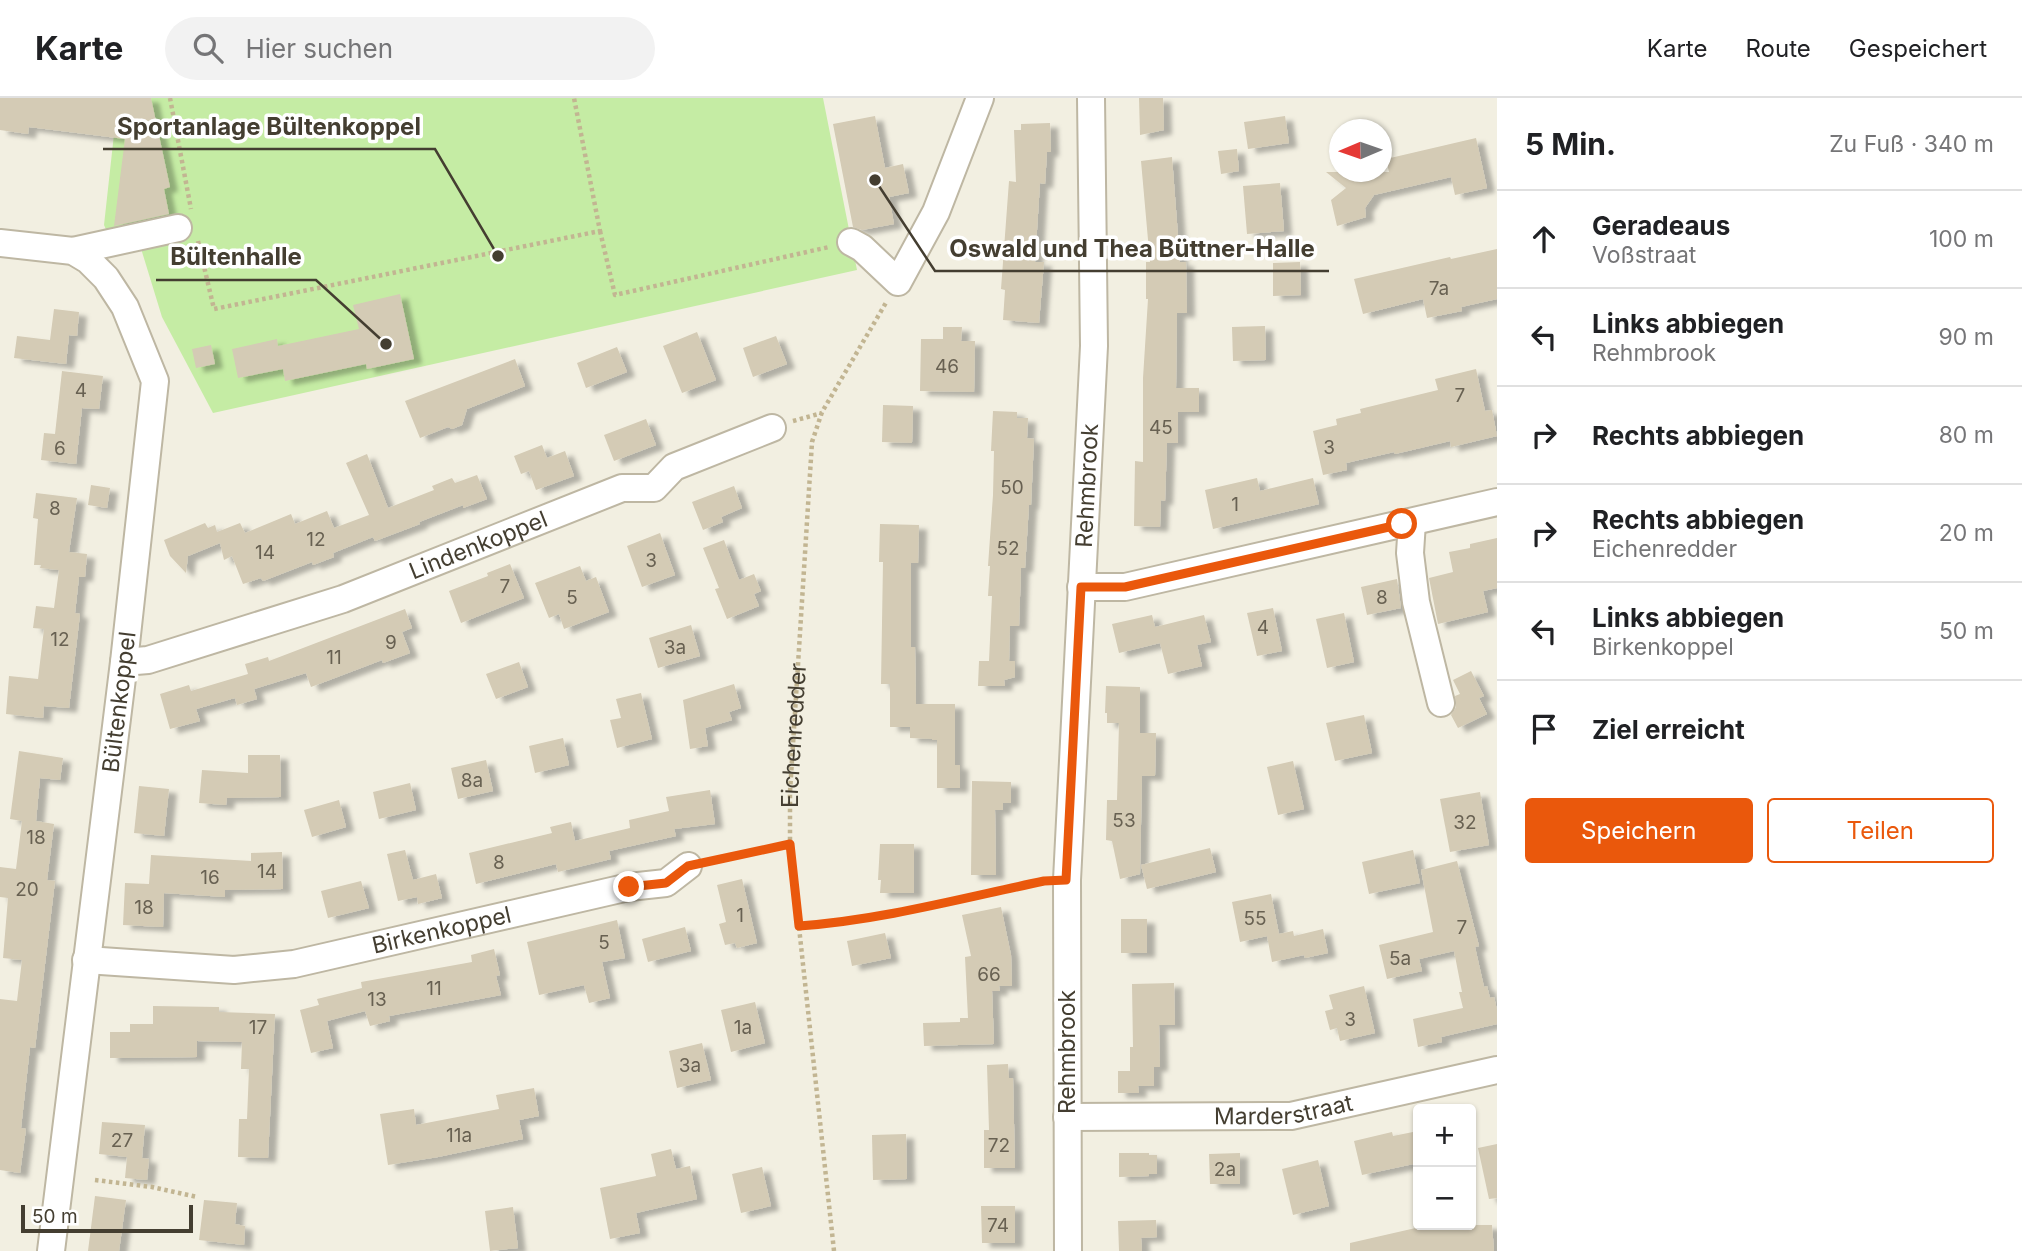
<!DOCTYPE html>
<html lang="de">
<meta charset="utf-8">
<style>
:root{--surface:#fff;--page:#f2f2f2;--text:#202124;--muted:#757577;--line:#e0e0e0;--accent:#ea580c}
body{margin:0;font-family:Inter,sans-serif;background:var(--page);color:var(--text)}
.controls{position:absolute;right:21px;bottom:21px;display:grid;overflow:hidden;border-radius:7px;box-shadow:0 2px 5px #0004}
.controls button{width:63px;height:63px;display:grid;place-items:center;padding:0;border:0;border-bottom:2px solid var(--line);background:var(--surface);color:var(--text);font:35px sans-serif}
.compass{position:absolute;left:1329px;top:21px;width:63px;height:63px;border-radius:50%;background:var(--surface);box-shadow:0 2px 5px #0004;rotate:268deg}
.scale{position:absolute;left:21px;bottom:18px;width:172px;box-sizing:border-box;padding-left:7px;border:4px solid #443e31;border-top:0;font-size:19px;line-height:24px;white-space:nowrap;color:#443e31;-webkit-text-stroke:5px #fff;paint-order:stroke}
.stop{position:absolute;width:21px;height:21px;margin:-16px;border:5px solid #ea580c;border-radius:50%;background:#fff}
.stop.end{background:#ea580c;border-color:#fff;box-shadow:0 2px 7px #0008}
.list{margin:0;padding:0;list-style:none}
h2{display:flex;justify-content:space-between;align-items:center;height:91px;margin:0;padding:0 28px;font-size:30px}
h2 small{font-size:23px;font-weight:400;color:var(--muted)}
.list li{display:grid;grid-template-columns:46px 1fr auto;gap:21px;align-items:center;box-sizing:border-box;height:98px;padding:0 28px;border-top:2px solid var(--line)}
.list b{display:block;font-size:26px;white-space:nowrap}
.list p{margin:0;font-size:23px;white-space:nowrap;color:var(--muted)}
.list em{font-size:23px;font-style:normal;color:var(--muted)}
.actions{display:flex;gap:14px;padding:21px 28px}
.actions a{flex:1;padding:16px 0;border:2px solid var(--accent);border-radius:7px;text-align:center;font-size:24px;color:var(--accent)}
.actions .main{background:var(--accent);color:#fff}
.icon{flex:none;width:38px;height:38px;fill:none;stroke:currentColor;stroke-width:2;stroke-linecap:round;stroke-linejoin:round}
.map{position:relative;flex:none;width:1497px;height:1153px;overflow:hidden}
header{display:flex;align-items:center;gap:42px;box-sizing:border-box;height:98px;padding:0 35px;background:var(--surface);border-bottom:2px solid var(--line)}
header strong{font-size:33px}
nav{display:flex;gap:38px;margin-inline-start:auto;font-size:24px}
.search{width:490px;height:63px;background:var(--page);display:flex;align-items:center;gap:18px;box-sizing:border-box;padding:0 24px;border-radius:38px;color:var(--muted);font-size:26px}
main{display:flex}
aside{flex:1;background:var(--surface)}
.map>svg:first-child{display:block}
</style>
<header>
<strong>Karte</strong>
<div class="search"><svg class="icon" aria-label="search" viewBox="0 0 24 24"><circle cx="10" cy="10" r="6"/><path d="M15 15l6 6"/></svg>Hier suchen</div>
<nav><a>Karte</a><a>Route</a><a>Gespeichert</a></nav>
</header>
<main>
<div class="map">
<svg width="1497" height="1153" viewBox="0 0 1497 1153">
<defs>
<filter id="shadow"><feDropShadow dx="8" dy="4.5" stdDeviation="2" flood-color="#0004"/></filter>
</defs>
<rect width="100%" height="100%" fill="#f2efe1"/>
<path fill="#c5eca4" d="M118,0H823L857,172L213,315L162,219L139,144L109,138L104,127Z"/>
<g fill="#d4cbb5" filter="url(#shadow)">
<path d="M0,0H151L170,89L164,91L169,116L114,128L125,41L29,29L28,36L0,32Z"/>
<path d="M1139,0H1163L1164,32L1140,37Z"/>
<path d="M875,18L885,70L903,66L909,95L889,99L894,126L862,132L853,129L833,26Z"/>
<path d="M1285,18L1289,45L1248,51L1244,24Z"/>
<path d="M1050,25L1051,54H1047L1045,86L1040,85L1035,164H1044L1039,225L1003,222L1005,192L1001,191L1009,83L1016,84L1014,32H1021V26Z"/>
<path d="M1476,40L1487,90L1455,97L1451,79L1374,97L1365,110L1366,119L1337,128L1331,102L1346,90L1326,74H1389L1386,61Z"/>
<path d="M1237,51L1239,73L1221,76L1218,53Z"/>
<path d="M1172,59L1180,164H1186L1187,215H1177L1176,290H1199V314H1178V345H1167L1165,403L1161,402L1160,429L1134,428L1135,363L1143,364V280L1148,201H1146V164H1150L1141,63Z"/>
<path d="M1280,85L1284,133L1247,136L1243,88Z"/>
<path d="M1497,151V201L1461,209L1462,213L1427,220L1423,201L1363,216L1354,181L1450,159L1451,161Z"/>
<path d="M1300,164L1301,197L1273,198V165Z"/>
<path d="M400,196L414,261L367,271L366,266L285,283L283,271L238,280L232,251L277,241L278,248L359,231L353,207Z"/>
<path d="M54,211L79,214L77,238L69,237L66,266L14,260L17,238L50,242Z"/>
<path d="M1265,228L1266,262L1233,263L1232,229Z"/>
<path d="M943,229H962L961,243H975L974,294L920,293L921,241H943Z"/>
<path d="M697,234L716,282L682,295L663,248Z"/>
<path d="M776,238L787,266L753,279L743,250Z"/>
<path d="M211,247L215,266L196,270L192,251Z"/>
<path d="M617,249L627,274L586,290L577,265Z"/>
<path d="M515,261L525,288L467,311L462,327L452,331L448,329L420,340L405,303Z"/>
<path d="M1476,271L1485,313L1492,312L1497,338L1451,349L1450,343L1395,356L1394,354L1346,365L1347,372L1323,377L1313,333L1337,327L1336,321L1361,315L1360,311L1438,292L1435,281Z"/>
<path d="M62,273L103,278L99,311L82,310L76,366L41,362L44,335L55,336Z"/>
<path d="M883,307L913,308L912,345L882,344Z"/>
<path d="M993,313L1017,314V320H1028L1027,340L1034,341L1031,407H1029L1025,470H1021L1019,528H1010L1009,563H1015V579L1004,582L1005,588H978L979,563H989L992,498H988L990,468H988L993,397L994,353H991Z"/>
<path d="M646,321L656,347L614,363L604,337Z"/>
<path d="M542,347L547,360L565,353L574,378L536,392L529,373L521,376L514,358Z"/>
<path d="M367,356L388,410L434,392L432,388L452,380L455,385L477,377L487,401L463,410V407L419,424L420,426L375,443L373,439L333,455L334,459L313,467L312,464L263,483L261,480L243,486L232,458L224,462L220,445L188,458L186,475L170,458L164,442L205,425L208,430L215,427L217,434L240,425L245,435L291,416L295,426L327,413L334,430L369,417L346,365Z"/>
<path d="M1257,380L1260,393L1313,380L1319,406L1213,431L1205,392Z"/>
<path d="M91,387L110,390L107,410L88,407Z"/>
<path d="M734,388L742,410L721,419L723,424L703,432L692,404Z"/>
<path d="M36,395L77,400L69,454L87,456L85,479H79L75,515L80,516L69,610L44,608L43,620L6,616L9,578L38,581L44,531L33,530L36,508L54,510L59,472L40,470L41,467H34L38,421L33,420Z"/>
<path d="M880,426L919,427L918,465H911V549H915L916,606H955V667H960V690H937V642H932V641L910,640V629H890V586H881L883,464H879Z"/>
<path d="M660,435L675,477L642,489L627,448Z"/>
<path d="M1497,440V490L1483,493L1488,514L1438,526L1429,480L1453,474L1449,454L1470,450V446Z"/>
<path d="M724,442L739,482L754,476L761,493L754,496L759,508L727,521L715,491L719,490L703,450Z"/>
<path d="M510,466L524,500L461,525L449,493L488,478L487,475Z"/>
<path d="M580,468L586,483L596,479L609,514L564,531L559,516L549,520L535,485Z"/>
<path d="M1397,481L1401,510L1367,517L1361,489Z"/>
<path d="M1273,510L1282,553L1257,558L1247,515Z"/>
<path d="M405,511L412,530L402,534L410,555L383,565L382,562L311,589L306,575L254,591L257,601L237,607L235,600L196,611L200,623L170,631L160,596L189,587L191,593L248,576L245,566L268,559L269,563Z"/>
<path d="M1344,515L1354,564L1327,570L1316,521Z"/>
<path d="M1152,517L1155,529L1204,517L1211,544L1197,547L1202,568L1168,576L1160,545L1119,555L1112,526Z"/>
<path d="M691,527L700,558L658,570L649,540Z"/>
<path d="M519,564L528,589L496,601L486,576Z"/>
<path d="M1471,573L1484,598L1479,600L1487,616L1458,630L1451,617L1456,609L1455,598L1460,596L1453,582Z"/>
<path d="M734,586L741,610L729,614L732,622L705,630L708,648L690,651L683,602Z"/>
<path d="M1106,588L1140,589V635H1156L1155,678H1142L1140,776L1120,781L1112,743L1106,742L1107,702H1117L1119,625H1107V615H1105Z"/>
<path d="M641,595L652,641L617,650L610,622L621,620L616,601Z"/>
<path d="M1364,617L1372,655L1335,663L1326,625Z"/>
<path d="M563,640L569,667L535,675L529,648Z"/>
<path d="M19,653L63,660L60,682L40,680L36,723L54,726L47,782L55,783L35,950L30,949L21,1030L26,1031L20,1075L0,1072V901L17,903L22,862L3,860L8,800L0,799V769L16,771L22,723L10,721Z"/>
<path d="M248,657H280L281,699L227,700L226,707L199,705L202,672L248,675Z"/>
<path d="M486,662L493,693L458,701L451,670Z"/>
<path d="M1293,663L1304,711L1278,717L1267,669Z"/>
<path d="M972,683L1011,684V705H1003V712H995L996,777H971Z"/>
<path d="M410,685L416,712L379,721L373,694Z"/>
<path d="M139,688L169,691L164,738L134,735Z"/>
<path d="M710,692L715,726L674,731L676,738L609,753L611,761L558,774L556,766L476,786L469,755L552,735L550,729L571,724L575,743L630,730L629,722L669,713L666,699Z"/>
<path d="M1480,694L1489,747L1450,754L1440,701Z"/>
<path d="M339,702L346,729L312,739L304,712Z"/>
<path d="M880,746H914V795H880L881,782H878Z"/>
<path d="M1210,750L1216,774L1147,791L1141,767Z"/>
<path d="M405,752L413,782L436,776L442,800L418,806L417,799L398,803L387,756Z"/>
<path d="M1413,752L1420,785L1369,796L1362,764Z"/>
<path d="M282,754L283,791L225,792V799L164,795L163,829L123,827L125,785L149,786L151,757L251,763V755Z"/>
<path d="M1457,763L1479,848L1475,849L1484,889L1487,888L1490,900L1494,899L1497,912V926L1441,939L1442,944L1418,949L1413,921L1463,910L1459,894H1462L1454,853L1419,861L1422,873L1387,881L1379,847L1433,834L1421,772Z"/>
<path d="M742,781L757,845L737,850L735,845L725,847L719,826L726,824L717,787Z"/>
<path d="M361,783L369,810L328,820L321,793Z"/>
<path d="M1271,796L1279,836L1293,833L1294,838L1323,831L1328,855L1305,860L1304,857L1272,864L1267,838L1240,844L1232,804Z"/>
<path d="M1001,809L1011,857L1012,888H999L1000,893H992L994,946L924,948L923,925L960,924V920H968L965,859L971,858L962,817Z"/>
<rect x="1121" y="821" width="26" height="34"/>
<path d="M617,822L625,860L602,864L610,900L589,905L584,887L539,897L527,844Z"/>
<path d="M685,829L691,853L648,864L642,841Z"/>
<path d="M885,835L891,860L852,868L847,843Z"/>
<path d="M494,851L500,877L496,878L501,897L389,918L390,923L370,928L365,913L327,923L333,950L311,955L300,912L319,907L317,901L362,890L361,884L472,864L471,857Z"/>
<path d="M1174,885L1175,927H1159L1160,969H1154V988H1138L1139,995H1118V973H1130V949H1133L1132,886Z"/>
<path d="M1364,888L1375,935L1340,943L1337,930L1330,932L1325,913L1333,911L1329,897Z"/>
<path d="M755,904L765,945L731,954L721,912Z"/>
<path d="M153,908L219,909V914L275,916L268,1060L238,1059L239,1021H247L249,971H241L242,944L197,943V959L110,960V934H130V926H153Z"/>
<path d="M702,945L711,982L677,990L669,953Z"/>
<path d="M1008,966L1009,980H1013L1015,1070H984V1032H989L987,967Z"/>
<path d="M534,990L539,1018L519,1022L523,1041L438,1059L388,1067L380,1016L414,1011L416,1027L499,1011L496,997Z"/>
<path d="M102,1024L145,1027L142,1060L149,1061L147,1082L125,1080L127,1059L99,1056Z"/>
<path d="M1418,1033V1065L1362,1077L1354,1043L1392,1034L1393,1038Z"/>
<path d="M906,1036L907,1081L873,1082L872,1037Z"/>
<path d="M1497,1046V1100L1489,1101L1478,1050Z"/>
<path d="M671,1051L676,1071L690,1068L697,1101L636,1115L640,1135L610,1141L600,1090L656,1078L651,1056Z"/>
<path d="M1119,1055H1149V1057H1157V1076H1149V1078L1119,1079Z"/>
<path d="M1240,1055V1086H1210L1209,1056Z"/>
<path d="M1318,1062L1329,1108L1293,1117L1282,1071Z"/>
<path d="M762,1069L771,1108L741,1115L732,1076Z"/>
<path d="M95,1098L126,1102L119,1153H88Z"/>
<path d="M204,1102L237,1105L235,1126L245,1128L244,1147L199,1142Z"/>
<path d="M981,1108H1015V1145H982Z"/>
<path d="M513,1109L518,1150L490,1153L485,1113Z"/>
<path d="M1156,1122L1157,1139L1141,1140L1142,1153H1119L1118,1123Z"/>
<path d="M1420,1127H1492L1494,1153H1350V1145L1420,1129Z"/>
</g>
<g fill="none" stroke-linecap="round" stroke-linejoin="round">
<g stroke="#beb7a3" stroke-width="30">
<g id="minor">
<path d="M851,144L862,150L898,184L936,114L980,0"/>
<path d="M0,145L73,153L88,162L106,180L125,209L155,283L124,564L51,1153"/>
<path d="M73,153L178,130"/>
<path d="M1412,424L1410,455L1416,504L1441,605"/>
<path d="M1081,489H1125L1497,404"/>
<path id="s2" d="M124,564L148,562L343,501L622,390H654L674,369L772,330"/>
<path id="s3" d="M86,862L234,872L294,866L629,789L666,785L688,768"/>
<path id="s4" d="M1067,1019L1291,1018L1497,972"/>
<path id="s5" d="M1068,1153L1067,782L1094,248L1091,0"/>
</g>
</g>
<g stroke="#c2b592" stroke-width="4.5" stroke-dasharray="3.5 3.5" stroke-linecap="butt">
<path d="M170,0L191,111"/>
<path d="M600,133L615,197L829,149"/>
<path d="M198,143L214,211L600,133L574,0"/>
<path d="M793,323L822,315"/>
<path d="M710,763L790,746"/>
<path d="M799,828C883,822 963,796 1046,783"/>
<path d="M95,1082L152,1089L197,1099"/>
<path id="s1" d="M834,1153L790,746V694L812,344L822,314L887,203"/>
</g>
<use href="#minor" stroke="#fff" stroke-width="26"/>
</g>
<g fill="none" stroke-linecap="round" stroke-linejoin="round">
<path stroke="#ea580c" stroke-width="9" d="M629,789L666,785L688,768L790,746L799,828C882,822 963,800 1044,783L1066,782L1081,489H1125L1402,426"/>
</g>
<g text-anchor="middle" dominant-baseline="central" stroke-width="7" stroke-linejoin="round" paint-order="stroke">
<g font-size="19" fill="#686152">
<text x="1439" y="190">7a</text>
<text x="947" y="268">46</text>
<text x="81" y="292">4</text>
<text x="1460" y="297">7</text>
<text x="1161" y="329">45</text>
<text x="1329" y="349">3</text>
<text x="60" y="350">6</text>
<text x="1012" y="389">50</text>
<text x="1235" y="406">1</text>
<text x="55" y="410">8</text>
<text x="316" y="441">12</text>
<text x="1008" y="450">52</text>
<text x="265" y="454">14</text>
<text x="651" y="462">3</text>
<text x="505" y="488">7</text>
<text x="572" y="499">5</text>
<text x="1382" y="499">8</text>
<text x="1263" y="529">4</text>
<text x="60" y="541">12</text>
<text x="391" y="544">9</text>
<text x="675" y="549">3a</text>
<text x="334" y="559">11</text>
<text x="472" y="682">8a</text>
<text x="1124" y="722">53</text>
<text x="1465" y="724">32</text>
<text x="36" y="739">18</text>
<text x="499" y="764">8</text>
<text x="267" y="773">14</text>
<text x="210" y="779">16</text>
<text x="27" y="791">20</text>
<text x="144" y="809">18</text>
<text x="740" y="817">1</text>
<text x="1255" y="820">55</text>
<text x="1462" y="829">7</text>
<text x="604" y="844">5</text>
<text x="1400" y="860">5a</text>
<text x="989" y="876">66</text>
<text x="434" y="890">11</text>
<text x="377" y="901">13</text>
<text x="1350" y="921">3</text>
<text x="258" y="929">17</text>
<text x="743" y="929">1a</text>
<text x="690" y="967">3a</text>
<text x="459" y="1037">11a</text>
<text x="122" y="1042">27</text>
<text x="999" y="1047">72</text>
<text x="1225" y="1071">2a</text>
<text x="998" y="1127">74</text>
</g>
<g font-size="23" fill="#443e31" stroke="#fff">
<text stroke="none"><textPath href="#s5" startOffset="766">Rehmbrook</textPath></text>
<text stroke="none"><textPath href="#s2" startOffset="374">Lindenkoppel</textPath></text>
<text transform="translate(119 604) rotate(-83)">Bültenkoppel</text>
<text stroke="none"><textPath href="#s1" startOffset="518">Eichenredder</textPath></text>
<text stroke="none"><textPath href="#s3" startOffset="360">Birkenkoppel</textPath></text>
<text transform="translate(1067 954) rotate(-90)">Rehmbrook</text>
<text stroke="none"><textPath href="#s4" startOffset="217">Marderstraat</textPath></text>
</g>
</g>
<path fill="none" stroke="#443e31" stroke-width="2.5" d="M498 158L435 51H103M875 82L935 173H1329M386 246L316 182H156"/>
<g fill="#443e31" stroke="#fff" stroke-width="2.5">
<circle cx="498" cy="158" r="7"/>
<circle cx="875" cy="82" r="7"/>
<circle cx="386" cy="246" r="7"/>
</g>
<g font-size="24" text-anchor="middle" font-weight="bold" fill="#443e31" stroke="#fff" stroke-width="7" stroke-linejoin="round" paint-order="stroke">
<text x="269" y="37">Sportanlage Bültenkoppel</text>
<text x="1132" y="159">Oswald und Thea Büttner-Halle</text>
<text x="236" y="167">Bültenhalle</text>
</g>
</svg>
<div class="controls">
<button>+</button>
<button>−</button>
</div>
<svg class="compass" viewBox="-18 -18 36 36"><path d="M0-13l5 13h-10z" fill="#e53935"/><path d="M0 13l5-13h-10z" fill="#757577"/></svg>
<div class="scale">50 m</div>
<div class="stop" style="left:1402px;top:426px"></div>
<div class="stop end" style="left:629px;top:789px"></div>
</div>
<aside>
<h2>5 Min.<small>Zu Fuß · 340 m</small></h2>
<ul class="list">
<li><svg class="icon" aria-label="ahead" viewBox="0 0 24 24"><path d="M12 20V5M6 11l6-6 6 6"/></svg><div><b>Geradeaus</b><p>Voßstraat</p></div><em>100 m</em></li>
<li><svg class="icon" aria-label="left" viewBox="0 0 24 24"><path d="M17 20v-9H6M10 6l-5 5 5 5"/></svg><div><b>Links abbiegen</b><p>Rehmbrook</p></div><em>90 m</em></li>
<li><svg class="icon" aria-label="right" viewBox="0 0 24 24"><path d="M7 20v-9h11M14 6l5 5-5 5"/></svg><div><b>Rechts abbiegen</b></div><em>80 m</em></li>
<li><svg class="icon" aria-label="right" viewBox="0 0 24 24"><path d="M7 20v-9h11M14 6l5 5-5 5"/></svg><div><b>Rechts abbiegen</b><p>Eichenredder</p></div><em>20 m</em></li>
<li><svg class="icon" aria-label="left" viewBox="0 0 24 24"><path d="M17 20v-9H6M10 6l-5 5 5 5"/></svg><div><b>Links abbiegen</b><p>Birkenkoppel</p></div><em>50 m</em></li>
<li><svg class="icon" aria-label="arrive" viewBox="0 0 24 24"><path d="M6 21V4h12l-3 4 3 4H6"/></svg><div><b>Ziel erreicht</b></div></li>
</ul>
<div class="actions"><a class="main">Speichern</a><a>Teilen</a></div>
</aside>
</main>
